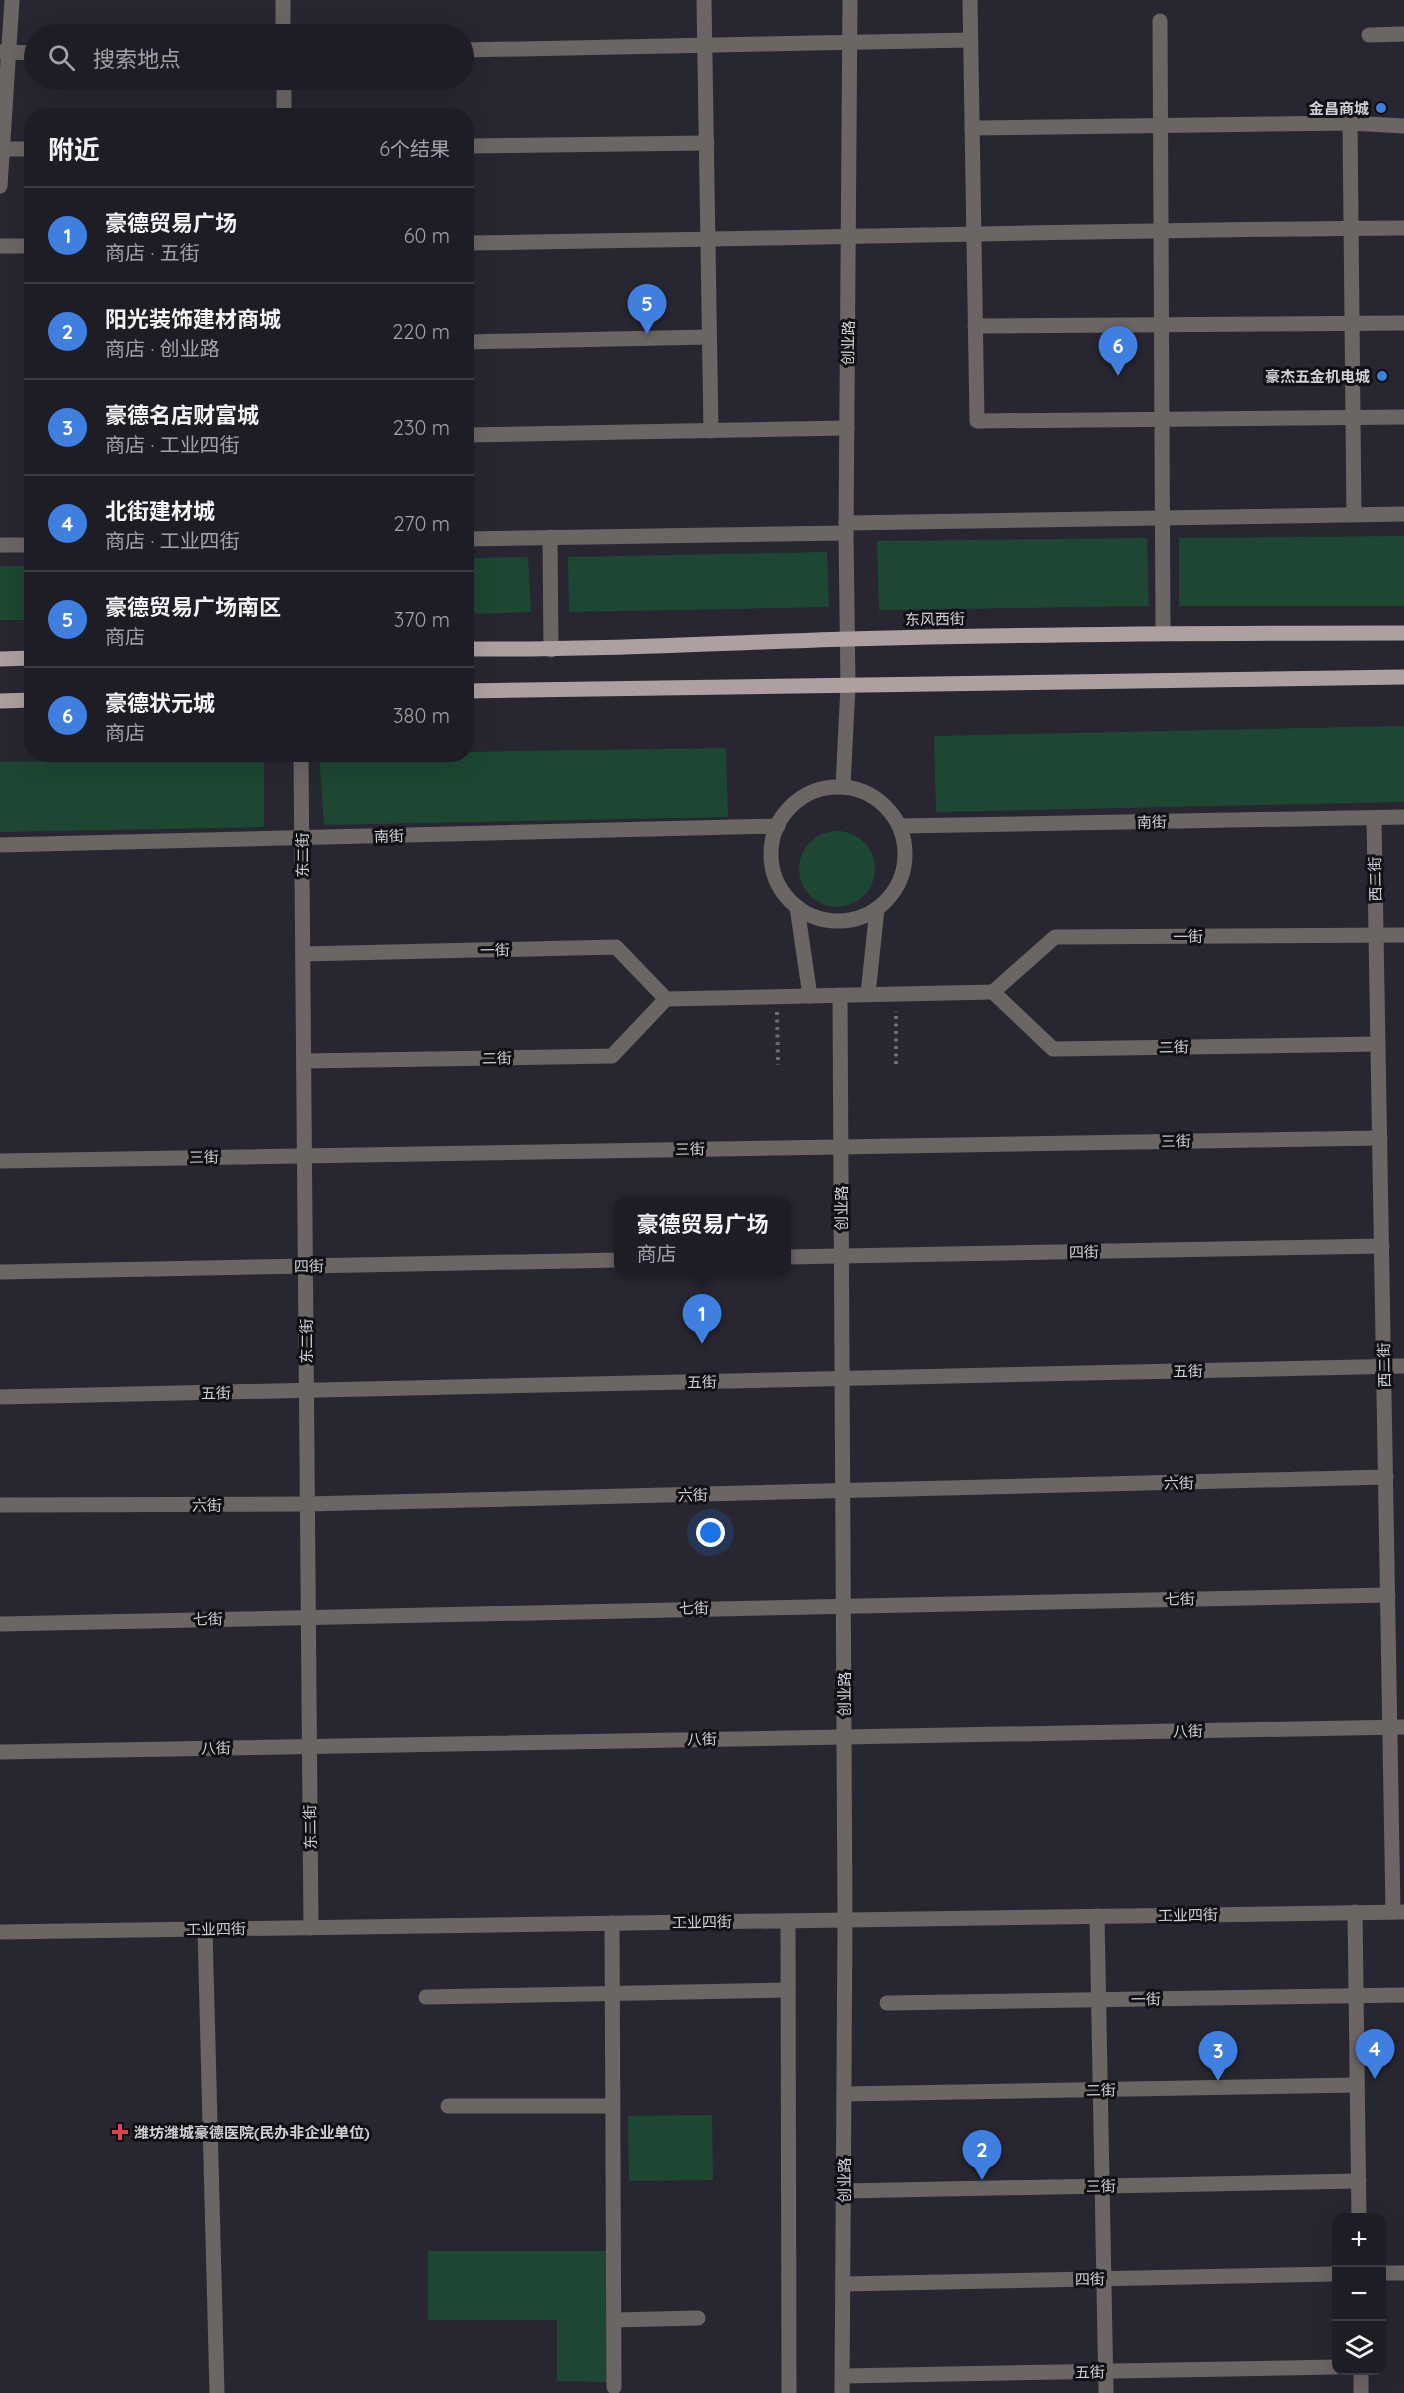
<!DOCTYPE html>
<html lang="zh">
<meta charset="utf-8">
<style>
:root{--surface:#1e1d25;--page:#26262d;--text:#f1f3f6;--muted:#a1a2a7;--line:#3c3b42;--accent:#8fb8fd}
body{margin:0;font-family:Quicksand,"Noto Sans SC",sans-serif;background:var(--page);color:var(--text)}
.controls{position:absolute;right:18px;bottom:18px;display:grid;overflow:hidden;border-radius:12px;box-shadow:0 6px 24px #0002}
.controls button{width:54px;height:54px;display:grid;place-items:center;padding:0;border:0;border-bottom:2px solid var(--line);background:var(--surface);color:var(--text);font:30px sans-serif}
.you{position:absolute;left:711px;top:1533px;width:21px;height:21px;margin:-15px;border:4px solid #fff;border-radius:50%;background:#1a73e8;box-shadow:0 0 0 9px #1a73e833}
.badge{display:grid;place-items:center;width:39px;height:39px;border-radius:50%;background:var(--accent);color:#fff;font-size:20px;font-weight:700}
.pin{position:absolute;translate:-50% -50px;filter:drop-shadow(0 2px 3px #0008)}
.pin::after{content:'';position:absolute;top:32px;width:21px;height:18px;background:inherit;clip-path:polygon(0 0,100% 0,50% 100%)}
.popup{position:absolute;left:614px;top:1197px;width:177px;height:78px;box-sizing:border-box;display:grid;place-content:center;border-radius:12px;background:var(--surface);filter:drop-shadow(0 2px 4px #0005);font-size:20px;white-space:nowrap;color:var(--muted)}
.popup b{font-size:22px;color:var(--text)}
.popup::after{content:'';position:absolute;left:50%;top:100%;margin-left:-12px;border:12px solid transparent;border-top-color:var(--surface)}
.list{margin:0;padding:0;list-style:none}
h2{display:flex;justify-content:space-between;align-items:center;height:78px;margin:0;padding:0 24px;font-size:26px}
h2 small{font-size:20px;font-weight:400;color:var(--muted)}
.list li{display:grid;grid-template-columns:39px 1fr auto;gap:18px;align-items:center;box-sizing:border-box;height:96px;padding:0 24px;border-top:2px solid var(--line)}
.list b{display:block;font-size:22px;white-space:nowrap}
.list p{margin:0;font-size:20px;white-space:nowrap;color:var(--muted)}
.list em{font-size:20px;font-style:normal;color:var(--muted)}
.icon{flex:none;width:33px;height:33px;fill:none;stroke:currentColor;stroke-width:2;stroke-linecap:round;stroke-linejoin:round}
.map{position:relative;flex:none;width:1404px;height:2393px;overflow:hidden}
.search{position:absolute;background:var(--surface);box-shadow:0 6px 24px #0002;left:24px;top:24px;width:450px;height:66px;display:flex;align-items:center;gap:15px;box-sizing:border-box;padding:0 21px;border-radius:33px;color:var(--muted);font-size:22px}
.panel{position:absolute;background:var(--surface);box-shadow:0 6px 24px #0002;left:24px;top:108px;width:450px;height:654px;border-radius:24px}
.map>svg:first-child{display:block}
</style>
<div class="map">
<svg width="1404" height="2393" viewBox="0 0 1404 2393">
<rect width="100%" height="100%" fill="#282731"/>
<g fill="#1d4732">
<path d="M1404,536V606H1179V538Z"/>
<path d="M1147,538L1149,606L879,610L877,541Z"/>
<path d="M827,552L829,607L569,612L568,557Z"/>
<path d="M528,557L531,612L467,614V558Z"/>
<rect x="0" y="566" width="31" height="54"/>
<path d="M1404,726V802L936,812L934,736Z"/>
<path d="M726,748L728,817L324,825L319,755L466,754L467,752Z"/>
<path d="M264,758V827L0,832V762Z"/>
<circle cx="837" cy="869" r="38"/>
<path d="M712,2115L713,2180L629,2181L628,2116Z"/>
<path d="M428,2251H608L607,2382L557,2381V2320H428Z"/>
</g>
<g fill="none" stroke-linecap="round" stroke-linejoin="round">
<g stroke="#6d6d76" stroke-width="4" stroke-dasharray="3 4.5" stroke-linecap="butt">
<path d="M777,1012L778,1065"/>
<path d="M896,1064V1011"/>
</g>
<g stroke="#6b6564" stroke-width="15">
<path d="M283,0V34"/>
<path d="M704,0L711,431"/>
<path d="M970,0L977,421L1404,417"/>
<path d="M1160,21L1163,632"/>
<path d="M1369,35L1404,34"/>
<path d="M464,50L970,40"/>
<path d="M0,52L34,53"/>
<path d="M284,80V116"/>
<path d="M1350,123L1354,514"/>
<path d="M972,128L1350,123L1404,126"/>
<path d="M466,146L707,143"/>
<path d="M2,149H32"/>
<path d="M0,186L12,0"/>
<path d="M466,243C779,239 1091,230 1404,228"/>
<path d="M0,246H32"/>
<path d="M975,326L1404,323"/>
<path d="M466,342L709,337"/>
<path d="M466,435L847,428"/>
<path d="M846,523L1404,514"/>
<path d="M550,537L551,650"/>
<path d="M466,539L846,533"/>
<path d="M0,545H32"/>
<path d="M301,754L311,1928"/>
<path d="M843,786L848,686L846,533L850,0"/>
<circle cx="838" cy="854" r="67"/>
<path d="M1374,818L1393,1912"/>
<path d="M900,826L1404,817"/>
<path d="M0,845L778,826"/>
<path d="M797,907L810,996"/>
<path d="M303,954L616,947L666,999"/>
<path d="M993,992L1055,937L1404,935"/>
<path d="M993,992L1053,1049L1378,1044"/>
<path d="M868,994L877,909"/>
<path d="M840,995L845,1920L842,2393"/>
<path d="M666,999L993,992"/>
<path d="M304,1061L612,1056L666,999"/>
<path d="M0,1161L1380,1138"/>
<path d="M786,1257L1382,1246"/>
<path d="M0,1272L618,1260"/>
<path d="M0,1397L1404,1366"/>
<path d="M0,1505L307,1504L1386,1477"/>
<path d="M0,1624L1388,1595"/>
<path d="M0,1752L1404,1727"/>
<path d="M1355,1912L1359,2218"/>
<path d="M1097,1916L1106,2393"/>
<path d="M788,1921L789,2393"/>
<path d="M612,1923L614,2387"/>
<path d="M205,1929L217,2393"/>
<path d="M0,1932L1404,1912"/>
<path d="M426,1997L788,1990"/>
<path d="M887,2003L1404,1995"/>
<path d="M844,2094L1357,2085"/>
<path d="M448,2106H613"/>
<path d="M844,2191L1359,2181"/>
<path d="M1382,2273H1404"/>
<path d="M843,2284L1336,2274"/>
<path d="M614,2320L698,2318"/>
<path d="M1361,2370V2393"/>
<path d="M843,2376L1336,2367"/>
</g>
<g stroke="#aea0a0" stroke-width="15">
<path d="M466,649C594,650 721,643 848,639C1033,634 1219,633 1404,633"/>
<path d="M0,659L32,658"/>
<path d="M466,691L1404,677"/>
<path d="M0,701L32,700"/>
</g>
</g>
<g fill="#3f7fe0" stroke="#111115" stroke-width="2">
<circle cx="1381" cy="108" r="6"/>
<circle cx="1382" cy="376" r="6"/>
</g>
<path fill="#e0444e" stroke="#111115" stroke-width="2" d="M117 2123h6v6h6v6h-6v6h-6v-6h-6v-6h6z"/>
<g text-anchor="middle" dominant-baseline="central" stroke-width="6" stroke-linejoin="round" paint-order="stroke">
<g font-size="15" font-weight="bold" fill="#d0d0d7" stroke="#111115" text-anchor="end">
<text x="1369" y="108">金昌商城</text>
<text x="1370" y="376">豪杰五金机电城</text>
<text x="134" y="2132" text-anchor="start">潍坊潍城豪德医院(民办非企业单位)</text>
</g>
<g font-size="15" fill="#d0d0d7" stroke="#111115">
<text transform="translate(848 343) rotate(-89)">创业路</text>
<text transform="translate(935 619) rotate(-1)">东风西街</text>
<text transform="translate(1152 822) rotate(-1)">南街</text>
<text transform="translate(389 836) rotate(-2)">南街</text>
<text transform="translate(302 855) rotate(-90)">东二街</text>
<text transform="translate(1375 879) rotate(-91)">西二街</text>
<text x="1188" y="936">一街</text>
<text transform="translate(495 950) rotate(-1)">一街</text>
<text transform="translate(1174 1047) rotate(-1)">二街</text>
<text transform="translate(497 1058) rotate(-1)">二街</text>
<text transform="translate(1176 1141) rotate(-1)">三街</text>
<text transform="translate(690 1149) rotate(-1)">三街</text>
<text transform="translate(204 1157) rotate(-1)">三街</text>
<text transform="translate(841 1208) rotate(-90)">创业路</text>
<text transform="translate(1084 1252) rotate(-1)">四街</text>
<text transform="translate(309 1266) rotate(-1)">四街</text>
<text transform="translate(306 1341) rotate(-90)">东二街</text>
<text transform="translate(1384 1365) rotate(-91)">西二街</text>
<text transform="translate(1188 1371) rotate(-1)">五街</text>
<text transform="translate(702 1382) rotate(-1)">五街</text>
<text transform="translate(216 1393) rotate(-1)">五街</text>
<text transform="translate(1179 1483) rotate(-1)">六街</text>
<text transform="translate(693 1495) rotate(-1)">六街</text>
<text x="207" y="1505">六街</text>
<text transform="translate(1180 1599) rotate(-1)">七街</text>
<text transform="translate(694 1608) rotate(-1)">七街</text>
<text transform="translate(208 1619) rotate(-1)">七街</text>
<text transform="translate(844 1694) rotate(-90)">创业路</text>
<text transform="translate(1188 1731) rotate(-1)">八街</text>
<text transform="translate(702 1739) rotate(-1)">八街</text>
<text transform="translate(216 1748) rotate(-1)">八街</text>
<text transform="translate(310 1827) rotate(-91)">东二街</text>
<text transform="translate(1188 1915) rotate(-1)">工业四街</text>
<text transform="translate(702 1922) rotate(-1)">工业四街</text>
<text transform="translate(216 1929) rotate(-1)">工业四街</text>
<text transform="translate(1146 1999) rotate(-1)">一街</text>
<text transform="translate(1101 2090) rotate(-1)">二街</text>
<text transform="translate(844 2180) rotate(-90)">创业路</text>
<text transform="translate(1101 2186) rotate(-1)">三街</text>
<text transform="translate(1090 2279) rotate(-1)">四街</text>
<text transform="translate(1090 2372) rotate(-1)">五街</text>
</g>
</g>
</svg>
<div class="controls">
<button>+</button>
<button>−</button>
<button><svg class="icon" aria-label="layers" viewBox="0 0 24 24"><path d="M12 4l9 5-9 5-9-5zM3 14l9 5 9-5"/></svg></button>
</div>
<div class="you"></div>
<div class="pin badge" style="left:702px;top:1344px;background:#3f7fe0">1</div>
<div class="popup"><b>豪德贸易广场</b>商店</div>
<div class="pin badge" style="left:982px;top:2180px;background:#3f7fe0">2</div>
<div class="pin badge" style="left:1218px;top:2081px;background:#3f7fe0">3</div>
<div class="pin badge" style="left:1375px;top:2079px;background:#3f7fe0">4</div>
<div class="pin badge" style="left:647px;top:334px;background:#3f7fe0">5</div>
<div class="pin badge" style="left:1118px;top:376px;background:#3f7fe0">6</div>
<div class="search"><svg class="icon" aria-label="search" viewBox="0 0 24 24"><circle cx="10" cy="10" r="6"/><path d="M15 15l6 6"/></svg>搜索地点</div>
<section class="panel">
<h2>附近<small>6个结果</small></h2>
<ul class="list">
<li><span class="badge" style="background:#3f7fe0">1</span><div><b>豪德贸易广场</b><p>商店 · 五街</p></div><em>60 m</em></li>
<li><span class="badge" style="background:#3f7fe0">2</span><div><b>阳光装饰建材商城</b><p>商店 · 创业路</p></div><em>220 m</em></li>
<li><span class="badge" style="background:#3f7fe0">3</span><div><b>豪德名店财富城</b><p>商店 · 工业四街</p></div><em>230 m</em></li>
<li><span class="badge" style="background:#3f7fe0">4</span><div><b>北街建材城</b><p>商店 · 工业四街</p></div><em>270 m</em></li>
<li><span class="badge" style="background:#3f7fe0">5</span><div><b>豪德贸易广场南区</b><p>商店</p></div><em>370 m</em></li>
<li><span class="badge" style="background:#3f7fe0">6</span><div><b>豪德状元城</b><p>商店</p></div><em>380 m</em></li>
</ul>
</section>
</div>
